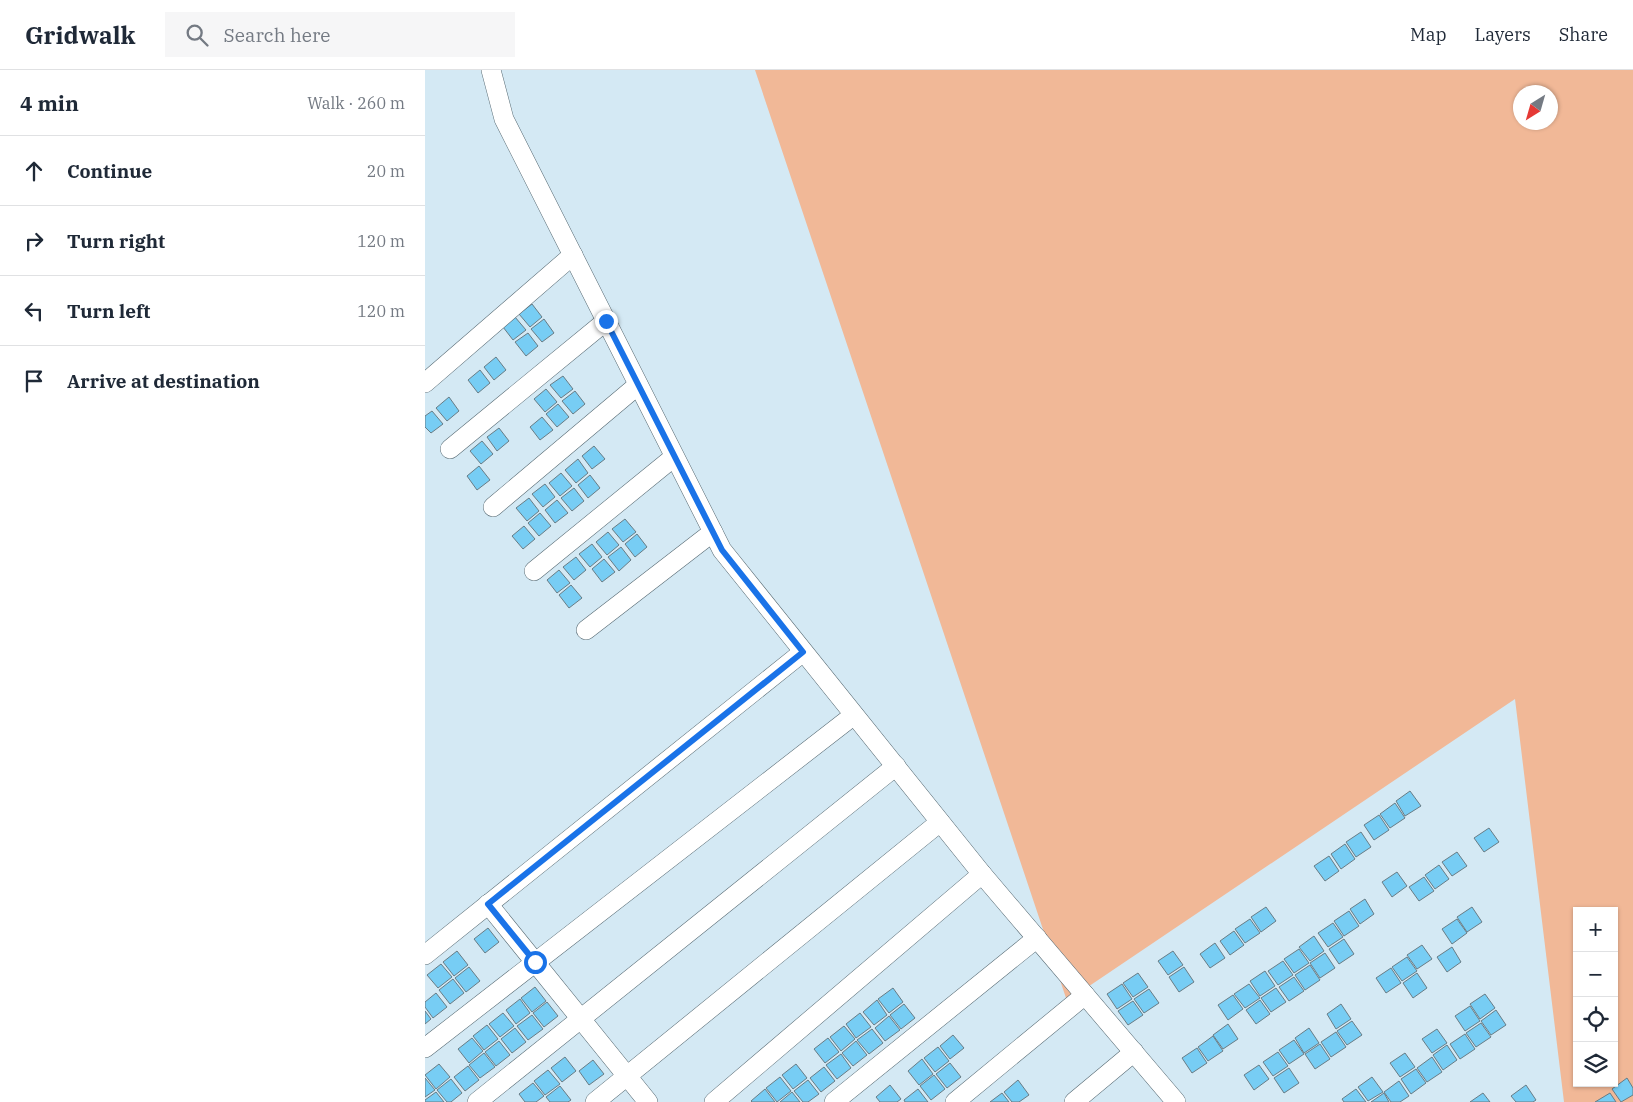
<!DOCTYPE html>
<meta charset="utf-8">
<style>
:root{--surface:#fff;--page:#f6f6f7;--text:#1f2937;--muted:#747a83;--line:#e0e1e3}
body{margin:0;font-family:"IBM Plex Serif",serif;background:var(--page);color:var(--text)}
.controls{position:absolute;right:15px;bottom:15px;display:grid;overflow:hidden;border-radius:0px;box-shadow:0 1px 4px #0004}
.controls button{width:45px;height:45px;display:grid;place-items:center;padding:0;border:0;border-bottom:1px solid var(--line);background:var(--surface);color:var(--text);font:25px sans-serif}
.compass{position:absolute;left:1088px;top:15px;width:45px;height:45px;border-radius:50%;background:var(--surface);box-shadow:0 1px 4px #0004;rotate:217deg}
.stop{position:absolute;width:15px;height:15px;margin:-11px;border:4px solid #1a73e8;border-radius:50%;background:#fff}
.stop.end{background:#1a73e8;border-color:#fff;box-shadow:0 1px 5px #0008}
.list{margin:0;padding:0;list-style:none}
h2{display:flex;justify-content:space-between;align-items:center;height:65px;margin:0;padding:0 20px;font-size:21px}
h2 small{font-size:16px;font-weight:400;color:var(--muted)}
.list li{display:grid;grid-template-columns:32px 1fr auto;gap:15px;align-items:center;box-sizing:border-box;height:70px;padding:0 20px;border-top:1px solid var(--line)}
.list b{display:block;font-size:19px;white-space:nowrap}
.list em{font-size:16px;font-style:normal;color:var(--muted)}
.icon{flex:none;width:28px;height:28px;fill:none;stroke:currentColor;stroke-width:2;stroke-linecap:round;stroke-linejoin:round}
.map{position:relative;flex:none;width:1208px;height:1032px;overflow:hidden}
header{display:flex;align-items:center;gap:30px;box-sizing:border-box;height:70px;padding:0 25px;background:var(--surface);border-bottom:1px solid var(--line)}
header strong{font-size:24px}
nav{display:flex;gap:28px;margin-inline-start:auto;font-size:18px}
.search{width:350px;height:45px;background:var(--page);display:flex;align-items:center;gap:12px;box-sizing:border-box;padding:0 18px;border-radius:0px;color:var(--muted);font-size:19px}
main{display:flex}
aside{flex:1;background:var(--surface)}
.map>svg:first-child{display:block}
</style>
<header>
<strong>Gridwalk</strong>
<div class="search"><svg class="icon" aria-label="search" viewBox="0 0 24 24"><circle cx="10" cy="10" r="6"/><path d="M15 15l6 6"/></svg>Search here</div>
<nav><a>Map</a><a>Layers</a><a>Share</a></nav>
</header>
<main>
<aside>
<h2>4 min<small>Walk · 260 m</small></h2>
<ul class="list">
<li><svg class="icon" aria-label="ahead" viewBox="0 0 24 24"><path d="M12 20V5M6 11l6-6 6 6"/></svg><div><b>Continue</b></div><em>20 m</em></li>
<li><svg class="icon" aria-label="right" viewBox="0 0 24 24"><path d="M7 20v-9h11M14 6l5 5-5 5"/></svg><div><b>Turn right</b></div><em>120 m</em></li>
<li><svg class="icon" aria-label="left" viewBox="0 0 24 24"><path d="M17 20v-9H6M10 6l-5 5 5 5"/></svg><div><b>Turn left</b></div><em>120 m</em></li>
<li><svg class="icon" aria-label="arrive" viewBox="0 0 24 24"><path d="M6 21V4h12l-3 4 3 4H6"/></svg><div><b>Arrive at destination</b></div></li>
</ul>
</aside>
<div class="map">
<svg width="1208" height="1032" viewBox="0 0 1208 1032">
<rect width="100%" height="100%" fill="#d4e9f4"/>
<path fill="#f1b897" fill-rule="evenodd" d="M330,0H1208V1032H1139L1090,629L642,931ZM1096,22H1126V52H1096ZM1152,841H1189V1013H1152Z"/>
<g fill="#77cdf4" stroke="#687c85">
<path d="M107,234L117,247L105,257L94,244Z"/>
<path d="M90,247L101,260L88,270L78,257Z"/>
<path d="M119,249L129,263L117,272L106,259Z"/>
<path d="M103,263L113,276L101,286L90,272Z"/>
<path d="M71,287L81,300L69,310L59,297Z"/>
<path d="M55,300L65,313L53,323L43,310Z"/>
<path d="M138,306L148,319L136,328L125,315Z"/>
<path d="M121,319L132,332L120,342L109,329Z"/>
<path d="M150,321L160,334L148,344L137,331Z"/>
<path d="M24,327L34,341L22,351L11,338Z"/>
<path d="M133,334L144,347L132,357L121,344Z"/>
<path d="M7,341L18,354L6,363L0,357V346Z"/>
<path d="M117,347L128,360L115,370L105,357Z"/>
<path d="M74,358L84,371L72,381L62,367Z"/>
<path d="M57,371L68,384L56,394L45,381Z"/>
<path d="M169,376L180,389L167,399L157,386Z"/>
<path d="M153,389L163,403L151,413L140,400Z"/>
<path d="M54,396L65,410L52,420L42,406Z"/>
<path d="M136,403L147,416L135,426L124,413Z"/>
<path d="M165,405L175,418L163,428L153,415Z"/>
<path d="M120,414L130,427L118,437L107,424Z"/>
<path d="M149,418L159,431L147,441L136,428Z"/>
<path d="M104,428L114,441L102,451L91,438Z"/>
<path d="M132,430L143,443L130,453L120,440Z"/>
<path d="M115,443L126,456L114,466L103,453Z"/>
<path d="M200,449L211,462L198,472L187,459Z"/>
<path d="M99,456L110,469L98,479L87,466Z"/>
<path d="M183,462L194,475L182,485L171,472Z"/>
<path d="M212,464L222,477L210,487L200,474Z"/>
<path d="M167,474L177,487L165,497L154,484Z"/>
<path d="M196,477L206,490L194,501L183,487Z"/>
<path d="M151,487L161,500L149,510L138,497Z"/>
<path d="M179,489L190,502L177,512L167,499Z"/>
<path d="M134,500L145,513L132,523L122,510Z"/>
<path d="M146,515L157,528L144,538L134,525Z"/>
<path d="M985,721L996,736L980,746L971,731Z"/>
<path d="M970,733L980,748L965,758L955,744Z"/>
<path d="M954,745L964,760L949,770L939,755Z"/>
<path d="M1064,758L1074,772L1059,782L1049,768Z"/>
<path d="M936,762L946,777L931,787L921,772Z"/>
<path d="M920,774L930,789L916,799L906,784Z"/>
<path d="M1032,782L1042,796L1027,806L1017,792Z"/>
<path d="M904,786L914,801L900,811L889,796Z"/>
<path d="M1014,795L1024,809L1010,819L1000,805Z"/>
<path d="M972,802L982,816L967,827L957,812Z"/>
<path d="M999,807L1009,821L994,831L984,817Z"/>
<path d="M940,829L949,844L935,854L925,839Z"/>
<path d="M841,837L851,851L836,862L826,847Z"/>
<path d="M1047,837L1057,852L1042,862L1032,847Z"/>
<path d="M924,841L934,856L919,866L909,851Z"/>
<path d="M825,849L835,863L820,873L810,859Z"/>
<path d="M1032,849L1042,863L1027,874L1017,859Z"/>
<path d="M908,853L918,867L903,877L893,863Z"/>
<path d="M63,858L74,872L60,883L49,869Z"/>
<path d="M809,861L819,875L805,885L795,871Z"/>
<path d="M889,866L899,881L885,891L874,877Z"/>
<path d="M919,869L929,884L914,894L904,879Z"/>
<path d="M790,873L800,888L785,898L775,884Z"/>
<path d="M997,875L1007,889L992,899L982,885Z"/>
<path d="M1027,877L1036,892L1022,902L1012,887Z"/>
<path d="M874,879L884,893L869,903L859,889Z"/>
<path d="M32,881L43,895L29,906L18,892Z"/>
<path d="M748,881L758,895L743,905L733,891Z"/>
<path d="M900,883L910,898L895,908L885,893Z"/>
<path d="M982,887L992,901L977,911L967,897Z"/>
<path d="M858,891L868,905L853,915L843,901Z"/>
<path d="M16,894L27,907L13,918L2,905Z"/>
<path d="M885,895L895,910L880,920L870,905Z"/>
<path d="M44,897L55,911L41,922L30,908Z"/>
<path d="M759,897L769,912L754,922L744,907Z"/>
<path d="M966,898L976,913L961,923L951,908Z"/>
<path d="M840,901L850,916L835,926L825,911Z"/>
<path d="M713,903L723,917L708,927L698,913Z"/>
<path d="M992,903L1002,918L988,928L978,913Z"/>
<path d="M869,907L879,921L864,931L854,917Z"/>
<path d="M28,909L39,923L25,934L14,920Z"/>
<path d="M697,914L707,929L692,939L682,924Z"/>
<path d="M824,914L835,928L820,938L809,924Z"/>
<path d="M110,917L121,931L107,942L96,928Z"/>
<path d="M468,918L478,932L464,943L453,929Z"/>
<path d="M851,918L861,932L846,942L836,928Z"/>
<path d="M724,919L734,933L719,943L709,929Z"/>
<path d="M11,923L22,937L8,948L0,937V932Z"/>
<path d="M1060,924L1070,938L1055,949L1045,934Z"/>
<path d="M808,925L818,939L803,950L793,935Z"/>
<path d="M95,929L105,943L91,954L81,940Z"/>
<path d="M452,930L462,945L449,955L438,942Z"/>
<path d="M835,930L845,944L831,954L821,940Z"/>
<path d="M708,931L718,945L703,955L693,941Z"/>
<path d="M122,932L133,946L119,957L108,943Z"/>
<path d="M479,934L490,948L476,959L465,945Z"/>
<path d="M916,934L926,949L911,959L902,944Z"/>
<path d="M1045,936L1055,951L1040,961L1030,946Z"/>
<path d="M1071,940L1081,955L1066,965L1056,951Z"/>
<path d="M0,941L6,949L0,954Z"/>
<path d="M78,943L89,956L75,967L64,954Z"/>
<path d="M435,943L446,957L431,968L421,954Z"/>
<path d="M107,945L118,959L103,970L92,956Z"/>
<path d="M464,946L475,960L460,971L450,958Z"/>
<path d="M927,951L937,965L922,975L912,961Z"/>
<path d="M1056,953L1066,967L1051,977L1041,963Z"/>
<path d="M803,954L813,969L798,979L788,965Z"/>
<path d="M62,955L73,969L59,980L48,966Z"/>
<path d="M419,956L430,969L416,981L405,967Z"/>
<path d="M90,958L101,972L87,983L76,969Z"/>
<path d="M884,958L894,973L879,983L870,968Z"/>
<path d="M447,959L458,973L444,984L432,970Z"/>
<path d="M1012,959L1022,973L1007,983L997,969Z"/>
<path d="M911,962L921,977L906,987L896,972Z"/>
<path d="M1040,964L1050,979L1035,989L1025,974Z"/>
<path d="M528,965L539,978L525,989L515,976Z"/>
<path d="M788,966L798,981L783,991L773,977Z"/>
<path d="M47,968L58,981L44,993L33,979Z"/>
<path d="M403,968L414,982L400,993L389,979Z"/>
<path d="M869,970L879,984L864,994L854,980Z"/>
<path d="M74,971L85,985L71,996L60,982Z"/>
<path d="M431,971L442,985L428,996L417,983Z"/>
<path d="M895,974L905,989L890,999L880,984Z"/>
<path d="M1022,975L1032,990L1018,1000L1008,985Z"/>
<path d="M513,977L524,991L510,1002L499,988Z"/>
<path d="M772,978L782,993L767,1003L757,988Z"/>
<path d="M853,982L863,996L848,1006L838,992Z"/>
<path d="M59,983L70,997L55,1008L44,995Z"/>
<path d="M980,983L990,997L975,1007L965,993Z"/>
<path d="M416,984L426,998L412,1009L401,995Z"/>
<path d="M140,987L151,1001L137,1012L126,998Z"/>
<path d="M1007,987L1017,1002L1002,1012L992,998Z"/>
<path d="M497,989L508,1004L494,1015L483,1001Z"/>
<path d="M168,990L179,1004L164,1015L154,1001Z"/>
<path d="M525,993L536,1007L522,1018L511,1004Z"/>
<path d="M14,994L25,1007L11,1019L0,1005Z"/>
<path d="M371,994L382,1008L368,1019L357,1005Z"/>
<path d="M834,995L844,1009L829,1020L819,1005Z"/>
<path d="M43,996L54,1010L40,1021L29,1007Z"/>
<path d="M399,997L410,1011L396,1022L385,1008Z"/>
<path d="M864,998L874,1013L859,1023L849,1008Z"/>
<path d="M991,999L1001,1013L986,1024L976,1009Z"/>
<path d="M123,1000L135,1014L120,1025L109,1011Z"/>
<path d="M509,1005L520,1019L506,1030L495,1016Z"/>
<path d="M355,1007L366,1021L352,1032L341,1018Z"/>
<path d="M947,1007L958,1022L943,1031L933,1017Z"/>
<path d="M0,1008L10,1020L0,1027Z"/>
<path d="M1202,1008L1208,1018V1025L1196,1032L1187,1019Z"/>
<path d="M26,1009L37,1023L26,1032H22L12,1020Z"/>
<path d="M383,1010L394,1024L383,1032H378L369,1021Z"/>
<path d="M593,1010L604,1025L594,1032H587L579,1022Z"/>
<path d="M974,1011L984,1026L975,1032H966L959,1022Z"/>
<path d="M108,1013L119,1026L111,1032H100L94,1024Z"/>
<path d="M465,1015L476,1029L472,1032H455L451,1027Z"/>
<path d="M1101,1015L1111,1030L1108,1032H1091L1086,1026Z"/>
<path d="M135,1016L146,1030L143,1032H125L121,1027Z"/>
<path d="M340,1019L350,1032H327L326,1031Z"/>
<path d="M493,1019L503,1032H480L479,1030Z"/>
<path d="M931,1019L941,1032H919L917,1029Z"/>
<path d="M11,1022L19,1032H0V1030Z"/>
<path d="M367,1022L375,1032H355Z"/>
<path d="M577,1023L584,1032H565Z"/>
<path d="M959,1023L964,1032H946Z"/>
<path d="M1058,1023L1065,1032H1045Z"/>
<path d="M1185,1023L1191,1032H1170Z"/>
</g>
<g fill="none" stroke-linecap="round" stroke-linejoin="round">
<g stroke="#576a73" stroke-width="20">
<g id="minor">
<path d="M66,0L79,49L297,480L557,804L751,1032"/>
<path d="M0,313L148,185"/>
<path d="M25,379L181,251"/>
<path d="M68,437L213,315"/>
<path d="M109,501L249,387"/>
<path d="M161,560L288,462"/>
<path d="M63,834L223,1032"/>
<path d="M0,885L378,582"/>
<path d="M0,978L429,645"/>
<path d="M52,1032L471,696"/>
<path d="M170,1032L515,752"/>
<path d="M289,1032L557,804"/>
<path d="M409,1032L612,868"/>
<path d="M530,1032L660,925"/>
<path d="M649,1032L709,982"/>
</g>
</g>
<use href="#minor" stroke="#fff" stroke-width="19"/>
</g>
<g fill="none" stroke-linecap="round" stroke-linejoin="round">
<path stroke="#1a73e8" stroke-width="6" d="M110,892L63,834L378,582L297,480L181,251"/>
</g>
</svg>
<div class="controls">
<button>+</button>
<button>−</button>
<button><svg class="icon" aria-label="locate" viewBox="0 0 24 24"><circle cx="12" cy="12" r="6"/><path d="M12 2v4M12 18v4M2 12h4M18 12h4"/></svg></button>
<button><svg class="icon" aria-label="layers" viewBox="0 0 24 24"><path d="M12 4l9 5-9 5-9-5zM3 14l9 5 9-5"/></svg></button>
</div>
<svg class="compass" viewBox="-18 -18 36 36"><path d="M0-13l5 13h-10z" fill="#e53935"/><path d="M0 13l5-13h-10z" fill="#747a83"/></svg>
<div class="stop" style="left:110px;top:892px"></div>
<div class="stop end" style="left:181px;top:251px"></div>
</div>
</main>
